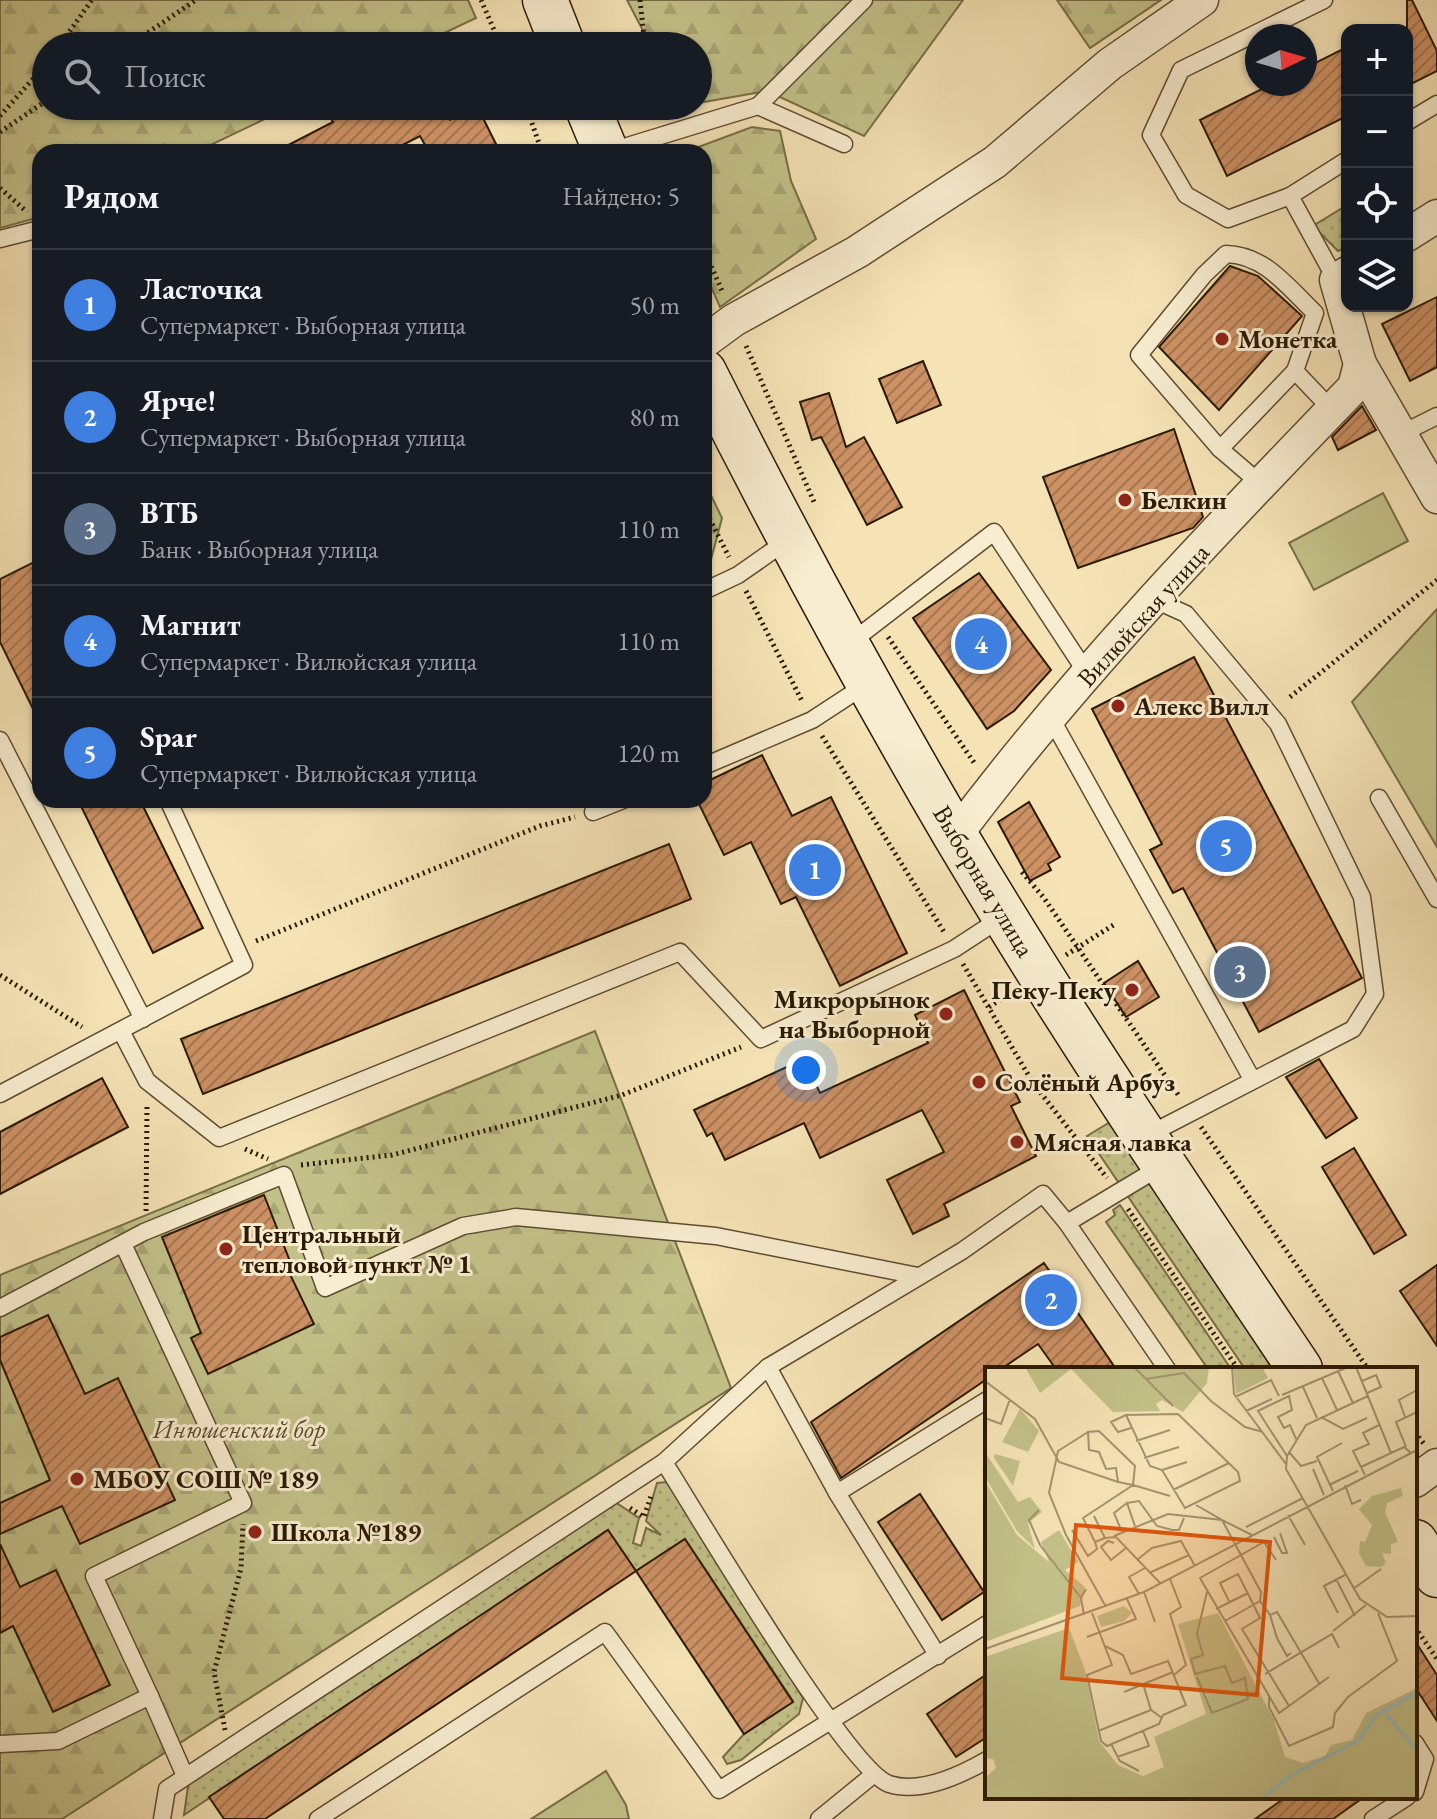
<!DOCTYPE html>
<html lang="ru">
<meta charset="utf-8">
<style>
:root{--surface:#171b24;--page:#242831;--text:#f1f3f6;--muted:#9ea1a6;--line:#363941;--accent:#c59692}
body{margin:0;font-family:"EB Garamond",serif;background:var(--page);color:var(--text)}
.controls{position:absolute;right:24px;top:24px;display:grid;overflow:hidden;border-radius:16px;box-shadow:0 2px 6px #0004}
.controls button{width:72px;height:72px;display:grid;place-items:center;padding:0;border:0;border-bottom:2px solid var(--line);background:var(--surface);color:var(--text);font:40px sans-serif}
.compass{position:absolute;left:1245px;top:24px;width:72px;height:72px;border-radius:50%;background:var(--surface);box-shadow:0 2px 6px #0004;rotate:85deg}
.you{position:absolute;left:806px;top:1070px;width:28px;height:28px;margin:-20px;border:6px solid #fff;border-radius:50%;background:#1a73e8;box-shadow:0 0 0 12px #1a73e833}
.badge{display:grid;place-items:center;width:52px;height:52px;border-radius:50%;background:var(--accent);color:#fff;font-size:26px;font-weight:700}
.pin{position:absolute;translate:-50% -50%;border:4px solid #fff;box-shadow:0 2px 8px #0006}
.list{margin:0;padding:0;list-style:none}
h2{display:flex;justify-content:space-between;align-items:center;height:104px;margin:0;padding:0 32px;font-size:34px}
h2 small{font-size:26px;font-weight:400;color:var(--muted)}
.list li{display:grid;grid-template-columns:52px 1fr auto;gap:24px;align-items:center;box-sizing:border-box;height:112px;padding:0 32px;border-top:2px solid var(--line)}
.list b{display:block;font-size:30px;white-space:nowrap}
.list p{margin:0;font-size:26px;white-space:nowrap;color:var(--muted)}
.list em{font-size:26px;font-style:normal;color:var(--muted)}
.icon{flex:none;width:44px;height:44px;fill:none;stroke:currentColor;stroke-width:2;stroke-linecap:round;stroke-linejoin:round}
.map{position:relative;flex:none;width:1437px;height:1819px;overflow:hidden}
.search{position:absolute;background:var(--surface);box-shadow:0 2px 6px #0004;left:32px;top:32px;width:680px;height:88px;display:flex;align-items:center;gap:20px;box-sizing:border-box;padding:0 28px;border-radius:44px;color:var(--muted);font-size:30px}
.panel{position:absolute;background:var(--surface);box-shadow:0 2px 6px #0004;left:32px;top:144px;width:680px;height:664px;border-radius:24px}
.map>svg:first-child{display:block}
</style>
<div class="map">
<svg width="1437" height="1819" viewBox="0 0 1437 1819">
<defs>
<pattern id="grass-dots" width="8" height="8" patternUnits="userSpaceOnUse" patternTransform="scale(2)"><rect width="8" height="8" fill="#c3c189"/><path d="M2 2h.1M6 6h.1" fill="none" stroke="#a8a575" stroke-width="1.8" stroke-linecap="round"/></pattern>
<pattern id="forest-firs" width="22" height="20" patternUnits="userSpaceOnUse" patternTransform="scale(2)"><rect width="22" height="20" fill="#c3c189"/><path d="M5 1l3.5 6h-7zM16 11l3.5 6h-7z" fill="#a8a575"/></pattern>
<pattern id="building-hatch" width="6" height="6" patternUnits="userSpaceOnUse" patternTransform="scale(2)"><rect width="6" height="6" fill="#cd9164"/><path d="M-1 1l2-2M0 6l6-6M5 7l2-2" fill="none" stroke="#a77650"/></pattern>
</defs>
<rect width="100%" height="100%" fill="#f5e3b6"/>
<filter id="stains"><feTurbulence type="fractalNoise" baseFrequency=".0025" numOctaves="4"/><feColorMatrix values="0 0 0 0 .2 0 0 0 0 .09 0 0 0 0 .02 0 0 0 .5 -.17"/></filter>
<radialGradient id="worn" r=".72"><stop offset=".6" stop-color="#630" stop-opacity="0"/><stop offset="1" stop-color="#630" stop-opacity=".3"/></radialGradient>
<g fill="url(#grass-dots)" stroke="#776d46" stroke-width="2">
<path d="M1347,205V247L1338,251L1313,226Z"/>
<path d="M1110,1122L1278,1369H1245L1087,1136Z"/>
<path d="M1120,1205L1231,1369H1208L1106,1222L1115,1215L1113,1210Z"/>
<path d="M667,1482L803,1698L799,1714L741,1760L727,1764L723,1757L744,1734L793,1701L685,1539L636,1571L608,1530L184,1815L189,1779L612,1500L639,1518L633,1543L641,1546L646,1528L661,1535L646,1521L657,1483Z"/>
</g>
<g fill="url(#forest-firs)" stroke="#776d46" stroke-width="2">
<path d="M0,0H468L476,18L417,46H46V106H292L196,152H40V217L0,228Z"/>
<path d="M627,0H963L864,136L767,91L698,103V46H651Z"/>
<path d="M1057,0H1161L1090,48Z"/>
<path d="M752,127L780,131L791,181L816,239L720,307L704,271V152H685Z"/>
<path d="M704,481L722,518L709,567L704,570Z"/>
<path d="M595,1031L731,1388L62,1819H0V1275Z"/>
</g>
<g fill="#c3c189" stroke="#776d46" stroke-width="2">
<path d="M1383,493L1408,541L1314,590L1289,543Z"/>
<path d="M1437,609V847L1352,702Z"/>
<path d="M606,1771L626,1805L629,1819H531Z"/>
</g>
<g fill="url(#building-hatch)" stroke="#2b1903" stroke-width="2">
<path d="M1407,0H1412L1437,51V71L1407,86Z"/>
<path d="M1347,47V116L1227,176L1200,120L1272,84H1305V68Z"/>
<path d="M324,106H443L450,120L477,106L500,152H429L420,136L389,152H275L333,122Z"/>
<path d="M1230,266L1258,276L1302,316L1219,410L1159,347Z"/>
<path d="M1437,297V367L1410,381L1382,324Z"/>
<path d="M923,361L941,405L897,423L879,379Z"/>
<path d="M829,393L846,447L864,437L902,507L867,525L821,437L812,440L800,402Z"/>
<path d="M1362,406L1376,430L1338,450L1332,437Z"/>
<path d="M1174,429L1203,517L1193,528L1078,568L1043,477Z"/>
<path d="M40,559V723L0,642V579Z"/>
<path d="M979,573L1051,670L1014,711L987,729L913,618Z"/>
<path d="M1194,657L1362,978L1259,1032L1183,888L1173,893L1150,850L1162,844L1092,709Z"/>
<path d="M762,755L792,816L831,797L907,953L840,986L796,897L781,904L751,842L724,855L697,800H704V783Z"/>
<path d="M78,800H140L203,928L153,953Z"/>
<path d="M1029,802L1060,857L1048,864L1051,870L1030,881L998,822Z"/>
<path d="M669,844L691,899L203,1094L181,1039Z"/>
<path d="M1138,961L1159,997L1126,1017L1104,983Z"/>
<path d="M964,990L1020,1102L1011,1106L1036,1156L944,1204L949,1216L913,1234L887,1180L944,1152L922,1110L820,1158L804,1123L725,1160L712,1133L707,1136L694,1110L804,1059L820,1093L928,1043L915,1015Z"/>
<path d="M1319,1059L1357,1118L1326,1138L1286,1077Z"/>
<path d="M102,1078L128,1127L0,1194V1132Z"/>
<path d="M1354,1148L1406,1235L1374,1254L1322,1167Z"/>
<path d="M264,1195L291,1264L286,1266L314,1324L208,1374L191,1338L201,1333L162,1237Z"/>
<path d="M1044,1263L1116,1369H1056L1038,1344L1001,1369H987V1379L841,1478L811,1422Z"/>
<path d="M1437,1265V1346L1400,1291Z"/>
<path d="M48,1315L85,1394L118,1378L175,1500L80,1544L62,1506L0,1534V1503L50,1480L0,1360V1337Z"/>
<path d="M920,1494L984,1592L942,1620L878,1522Z"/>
<path d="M608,1530L636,1571L265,1819H224L209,1797Z"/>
<path d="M685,1539L793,1702L744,1734L636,1571Z"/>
<path d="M0,1544L20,1587L56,1570L110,1685L53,1712L13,1626L0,1633Z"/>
<path d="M1415,1641L1437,1675V1721L1415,1687Z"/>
<path d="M987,1674V1737L956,1757L927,1714Z"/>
<path d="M1286,1797H1364L1333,1819H1255Z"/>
</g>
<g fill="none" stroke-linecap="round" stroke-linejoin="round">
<g stroke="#5e4c30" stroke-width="19">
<g id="service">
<path d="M758,106L864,0"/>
<path d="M1407,122L1437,104"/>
<path d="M608,152L758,106L844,144"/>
<path d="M1290,196L1228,219L1186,195L1151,135L1181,70L1324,0"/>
<path d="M0,239L40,229"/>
<path d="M1336,280L1290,196L1347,160"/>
<path d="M1401,434L1437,416"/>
<path d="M1220,449L1295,371L1332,410"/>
<path d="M1262,485L1220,449L1139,355L1204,275L1226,254C1265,255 1288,287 1315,313L1295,371"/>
<path d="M704,591L738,575L788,540"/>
<path d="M850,643L994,532L1088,675"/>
<path d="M1051,718L1252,1079"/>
<path d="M0,740L143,1019"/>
<path d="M704,766L812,720L867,684"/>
<path d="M1379,798L1437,899"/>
<path d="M593,812L623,800"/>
<path d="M121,1031L147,1081L219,1138L680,952L761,1039L954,949L1003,917"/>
<path d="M0,1094L244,965L168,800"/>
<path d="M1146,1136L1353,1029L1375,994L1362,897L1278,724L1186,614L1155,600"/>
<path d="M1067,1223L1162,1166"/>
<path d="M0,1308L144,1232L284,1175L325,1288L463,1226L516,1217L716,1236L918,1276"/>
<path d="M768,1367L837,1493L938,1656"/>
<path d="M664,1462C697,1514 847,1769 889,1784C920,1794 961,1775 987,1760"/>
<path d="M837,1493L987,1400"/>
<path d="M150,1696L185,1776"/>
<path d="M1415,1743L1425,1759L1415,1792"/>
<path d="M0,1744L58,1741L150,1696L94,1576L243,1503L123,1244"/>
<path d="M162,1819L167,1789L664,1462L768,1367L962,1251L1043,1194L1067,1223L1167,1369"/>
<path d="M318,1819L605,1632L719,1790L987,1624"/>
<path d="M819,1819L873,1775"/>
<path d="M1373,1819L1407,1797"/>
</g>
</g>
<g stroke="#5e4c30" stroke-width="35">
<g id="minor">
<path d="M1407,235L1437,216"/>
<path d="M704,342L734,320L857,252L995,162L1110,64L1202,0"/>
<path d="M1360,364L1437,497"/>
<path d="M956,835C1075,676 1216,530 1354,387L1360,364L1336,280L1347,273"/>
<path d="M1415,1481L1437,1465"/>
</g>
</g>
<g stroke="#2b1903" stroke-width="47">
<g id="secondary">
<path d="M545,0L563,46"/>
<path d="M587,106L606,152"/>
<path d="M704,372C783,529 866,683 955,835C1063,1017 1182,1193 1300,1369"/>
<path d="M1415,1542L1437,1575"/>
</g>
</g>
<g stroke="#2b1903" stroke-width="5" stroke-dasharray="2 4" stroke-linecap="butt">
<path d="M481,0L501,46"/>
<path d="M640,0L645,46"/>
<path d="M59,46L92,0"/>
<path d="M128,46L196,0"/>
<path d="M526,106L542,152"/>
<path d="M638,106L645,119"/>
<path d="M0,116L46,64"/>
<path d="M0,132L46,101"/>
<path d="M0,188L27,212"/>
<path d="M704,250L723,293"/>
<path d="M746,346L814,502"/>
<path d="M704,508L729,557"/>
<path d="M746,591L803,703"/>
<path d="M888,637L975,764"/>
<path d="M1290,697L1437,580"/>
<path d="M822,736L944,932"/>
<path d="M1022,872L1044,898L1179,1096"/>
<path d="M256,941L540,826L575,817"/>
<path d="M1066,955L1115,924"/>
<path d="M963,964L1033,1083L1107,1178"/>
<path d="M0,975L82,1027"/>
<path d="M989,1007L1013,991"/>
<path d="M1201,1127L1368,1369"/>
<path d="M245,1149L268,1159"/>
<path d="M301,1165L392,1155L622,1095L741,1047"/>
<path d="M1128,1209L1238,1369"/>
<path d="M146,1211L147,1105"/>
<path d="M1415,1432L1424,1444"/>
<path d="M630,1508L644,1517L651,1496"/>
<path d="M1415,1627L1437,1659"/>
<path d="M225,1730L214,1672L241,1568L243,1524"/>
</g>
<use href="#service" stroke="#f8edd0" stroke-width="16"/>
<use href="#minor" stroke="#f8edd0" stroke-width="32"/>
<use href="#secondary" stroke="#f8edd0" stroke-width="44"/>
</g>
<g fill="#8f2418" stroke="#f8edd0" stroke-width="3">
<circle cx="1222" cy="339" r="8"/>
<circle cx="1125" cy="500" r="8"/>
<circle cx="1118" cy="706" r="8"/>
<circle cx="1132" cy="990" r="8"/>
<circle cx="946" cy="1014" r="8"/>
<circle cx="979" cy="1082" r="8"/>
<circle cx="1017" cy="1142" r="8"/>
<circle cx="226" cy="1249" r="8"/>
<circle cx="77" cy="1479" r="8"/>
<circle cx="255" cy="1532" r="8"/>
</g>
<g text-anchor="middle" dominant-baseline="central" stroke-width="6" stroke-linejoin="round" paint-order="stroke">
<g font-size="26" font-weight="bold" fill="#2b1903" stroke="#f8edd0" text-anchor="start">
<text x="1238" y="339">Монетка</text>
<text x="1141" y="500">Белкин</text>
<text x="1134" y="706">Алекс Вилл</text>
<text x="1116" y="990" text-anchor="end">Пеку-Пеку</text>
<text x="930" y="999" text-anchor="end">Микрорынок<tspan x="930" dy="30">на Выборной</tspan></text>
<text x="995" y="1082">Солёный Арбуз</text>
<text x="1033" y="1142">Мясная лавка</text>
<text x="242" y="1234">Центральный<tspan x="242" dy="30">тепловой пункт № 1</tspan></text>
<text x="93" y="1479">МБОУ СОШ № 189</text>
<text x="271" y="1532">Школа №189</text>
</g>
<g font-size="26" fill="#2b1903" stroke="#f8edd0">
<text transform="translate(1143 615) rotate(-48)">Вилюйская улица</text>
<text transform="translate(984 881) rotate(59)">Выборная улица</text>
</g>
<g font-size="26" font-style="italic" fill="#594b2b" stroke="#f8edd0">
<text x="239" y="1429">Инюшенский бор</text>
</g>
</g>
<g transform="translate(985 1367)">
<rect width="432" height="432" fill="#f5e3b6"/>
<path d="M35,42L54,64L43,85L17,75ZM10,87L35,94L28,119L9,91ZM0,114L32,168L64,195L56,175L74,163L93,195L80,203L100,220L95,239L0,275ZM416,121L418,129L402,136L400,145L413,175L406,177V187L397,186L401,196L396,200L381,199L374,186L375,174L380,175L387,158L374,142L387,129ZM139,239L147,246L139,254L116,260L112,249ZM233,246L289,353L300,390L318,396L340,389L346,378L367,373L381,346L432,321V432H0V411L11,401L8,392L0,391V290L84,261L100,303L114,374L133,398L158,409L179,400L169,370L221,347L193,257Z" fill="#c3c189"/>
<path d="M248,0H277L283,11L251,27ZM0,85L33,135L45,130L57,145L43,156L50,182L32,164L0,110ZM216,360L223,376L179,394L173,379Z" fill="#c3c189"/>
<path d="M40,0H224L222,16L198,45L177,33L171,37L175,44L128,45L86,2L55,26Z" fill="#c3c189"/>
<path fill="none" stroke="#9fbdb7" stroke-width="4" d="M401,347L432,383M277,432L305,409L373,374L391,348L432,326"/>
<path fill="none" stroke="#a4926e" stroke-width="2" d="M149,0L188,39M247,0L249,27L301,97M371,0L406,86M353,4L368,36M337,11L352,43M161,12L199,6L226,34L260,60L278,65M0,14L50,52L74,95L133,115M377,14L391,8L396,20L382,26M318,20L332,51M297,28L363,0M383,29L321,58L302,89L301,102L375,232L402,250L432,249M250,30L286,13L294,29M261,44L287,32M193,47L253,105L255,114L200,141L177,103L165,99L141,48ZM141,48L126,55L133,65L146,61M336,50L358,62L382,51M420,50L414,33L432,23M0,51L16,57L25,32M103,65L73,84L64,126L81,168L121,240M151,74L185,63M421,80L411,55L432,45M304,85L316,99L332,94M302,89L273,44L304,29L307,43L293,50L299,61L305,58L311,72M159,91L194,80M376,100L419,80L426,86M328,102L339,128M177,103L202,95M380,108L368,84L384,77L378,66L394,58M344,118L373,104M360,118L367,137L376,133M188,123L244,96M348,124L332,90L357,76M142,136L154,134L172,159L187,163H194L199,151M211,138L237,153L276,225L275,234L240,254M54,143L44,153L55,178L96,231M303,148L320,178M109,149L120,171L131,170L176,217M261,160L318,131M87,163L103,189L112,182L110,175M137,165L129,146L142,136L150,159M129,169L183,147L237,153L267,168M289,170L297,186H302L295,166M120,171L110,175L98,151L148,118L133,115L131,101L121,102L114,85L104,83L103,65L114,64L150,99L148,118L185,129M129,176L123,174L116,180L126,193L141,181M152,193L167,181L196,174L210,199M164,206L204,188M185,212L196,240L185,247L201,298L189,308M351,212L370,249M368,222L396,202M159,225L170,255M154,227L144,210L160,201M275,234L285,248L292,245L335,318M245,236L235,216L253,207L275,251L257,262L304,339L294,346L215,211L279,175L291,193M231,242L263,226M107,246L127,298L102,308L116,374L122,379L174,357L178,348L201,338L183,294L146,307L138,288L120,279M353,246L339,219L360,208M99,248L96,231L101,222M285,248L292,271L302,289L306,286M348,264L381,238M102,270L151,252L142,232M0,282L159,225L432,83M280,307L347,267L354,281M212,310L227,346L263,332L260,311L247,316L240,299L210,307L206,292L218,288L212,267L222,225M158,317L166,343M139,325L188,305M284,328V340L304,379L348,360L350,346L363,330L412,294L393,246M304,339L344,310M113,364L166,343L177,351M126,377L135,394L154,404M132,390L164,379L158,364"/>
<path fill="#df560c" fill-opacity="0.15" stroke="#df560c" stroke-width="4" d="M91,158L285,175L272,328L77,311Z"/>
<rect width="432" height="432" fill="none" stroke="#2b1903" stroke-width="4"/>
</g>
<rect width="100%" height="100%" filter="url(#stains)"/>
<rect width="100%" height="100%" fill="url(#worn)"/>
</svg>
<div class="controls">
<button>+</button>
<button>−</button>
<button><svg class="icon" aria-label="locate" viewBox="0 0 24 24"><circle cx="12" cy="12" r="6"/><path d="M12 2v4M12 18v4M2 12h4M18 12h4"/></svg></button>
<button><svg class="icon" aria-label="layers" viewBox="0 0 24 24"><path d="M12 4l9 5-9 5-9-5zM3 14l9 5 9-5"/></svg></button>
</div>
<svg class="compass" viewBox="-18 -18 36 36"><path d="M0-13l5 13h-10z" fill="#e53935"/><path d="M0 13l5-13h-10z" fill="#9ea1a6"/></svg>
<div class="you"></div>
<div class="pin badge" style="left:815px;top:870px;background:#3f7fe0">1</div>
<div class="pin badge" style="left:1051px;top:1300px;background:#3f7fe0">2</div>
<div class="pin badge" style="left:1240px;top:972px;background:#5c6f8a">3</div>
<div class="pin badge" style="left:981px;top:644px;background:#3f7fe0">4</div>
<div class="pin badge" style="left:1226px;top:846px;background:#3f7fe0">5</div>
<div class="search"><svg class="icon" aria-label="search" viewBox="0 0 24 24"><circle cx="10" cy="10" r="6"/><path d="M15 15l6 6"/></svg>Поиск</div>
<section class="panel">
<h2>Рядом<small>Найдено: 5</small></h2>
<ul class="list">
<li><span class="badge" style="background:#3f7fe0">1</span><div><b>Ласточка</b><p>Супермаркет · Выборная улица</p></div><em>50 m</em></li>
<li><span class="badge" style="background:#3f7fe0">2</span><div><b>Ярче!</b><p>Супермаркет · Выборная улица</p></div><em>80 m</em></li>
<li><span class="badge" style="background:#5c6f8a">3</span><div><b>ВТБ</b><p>Банк · Выборная улица</p></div><em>110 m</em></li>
<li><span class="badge" style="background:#3f7fe0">4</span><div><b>Магнит</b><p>Супермаркет · Вилюйская улица</p></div><em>110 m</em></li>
<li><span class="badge" style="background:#3f7fe0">5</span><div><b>Spar</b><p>Супермаркет · Вилюйская улица</p></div><em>120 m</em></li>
</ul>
</section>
</div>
